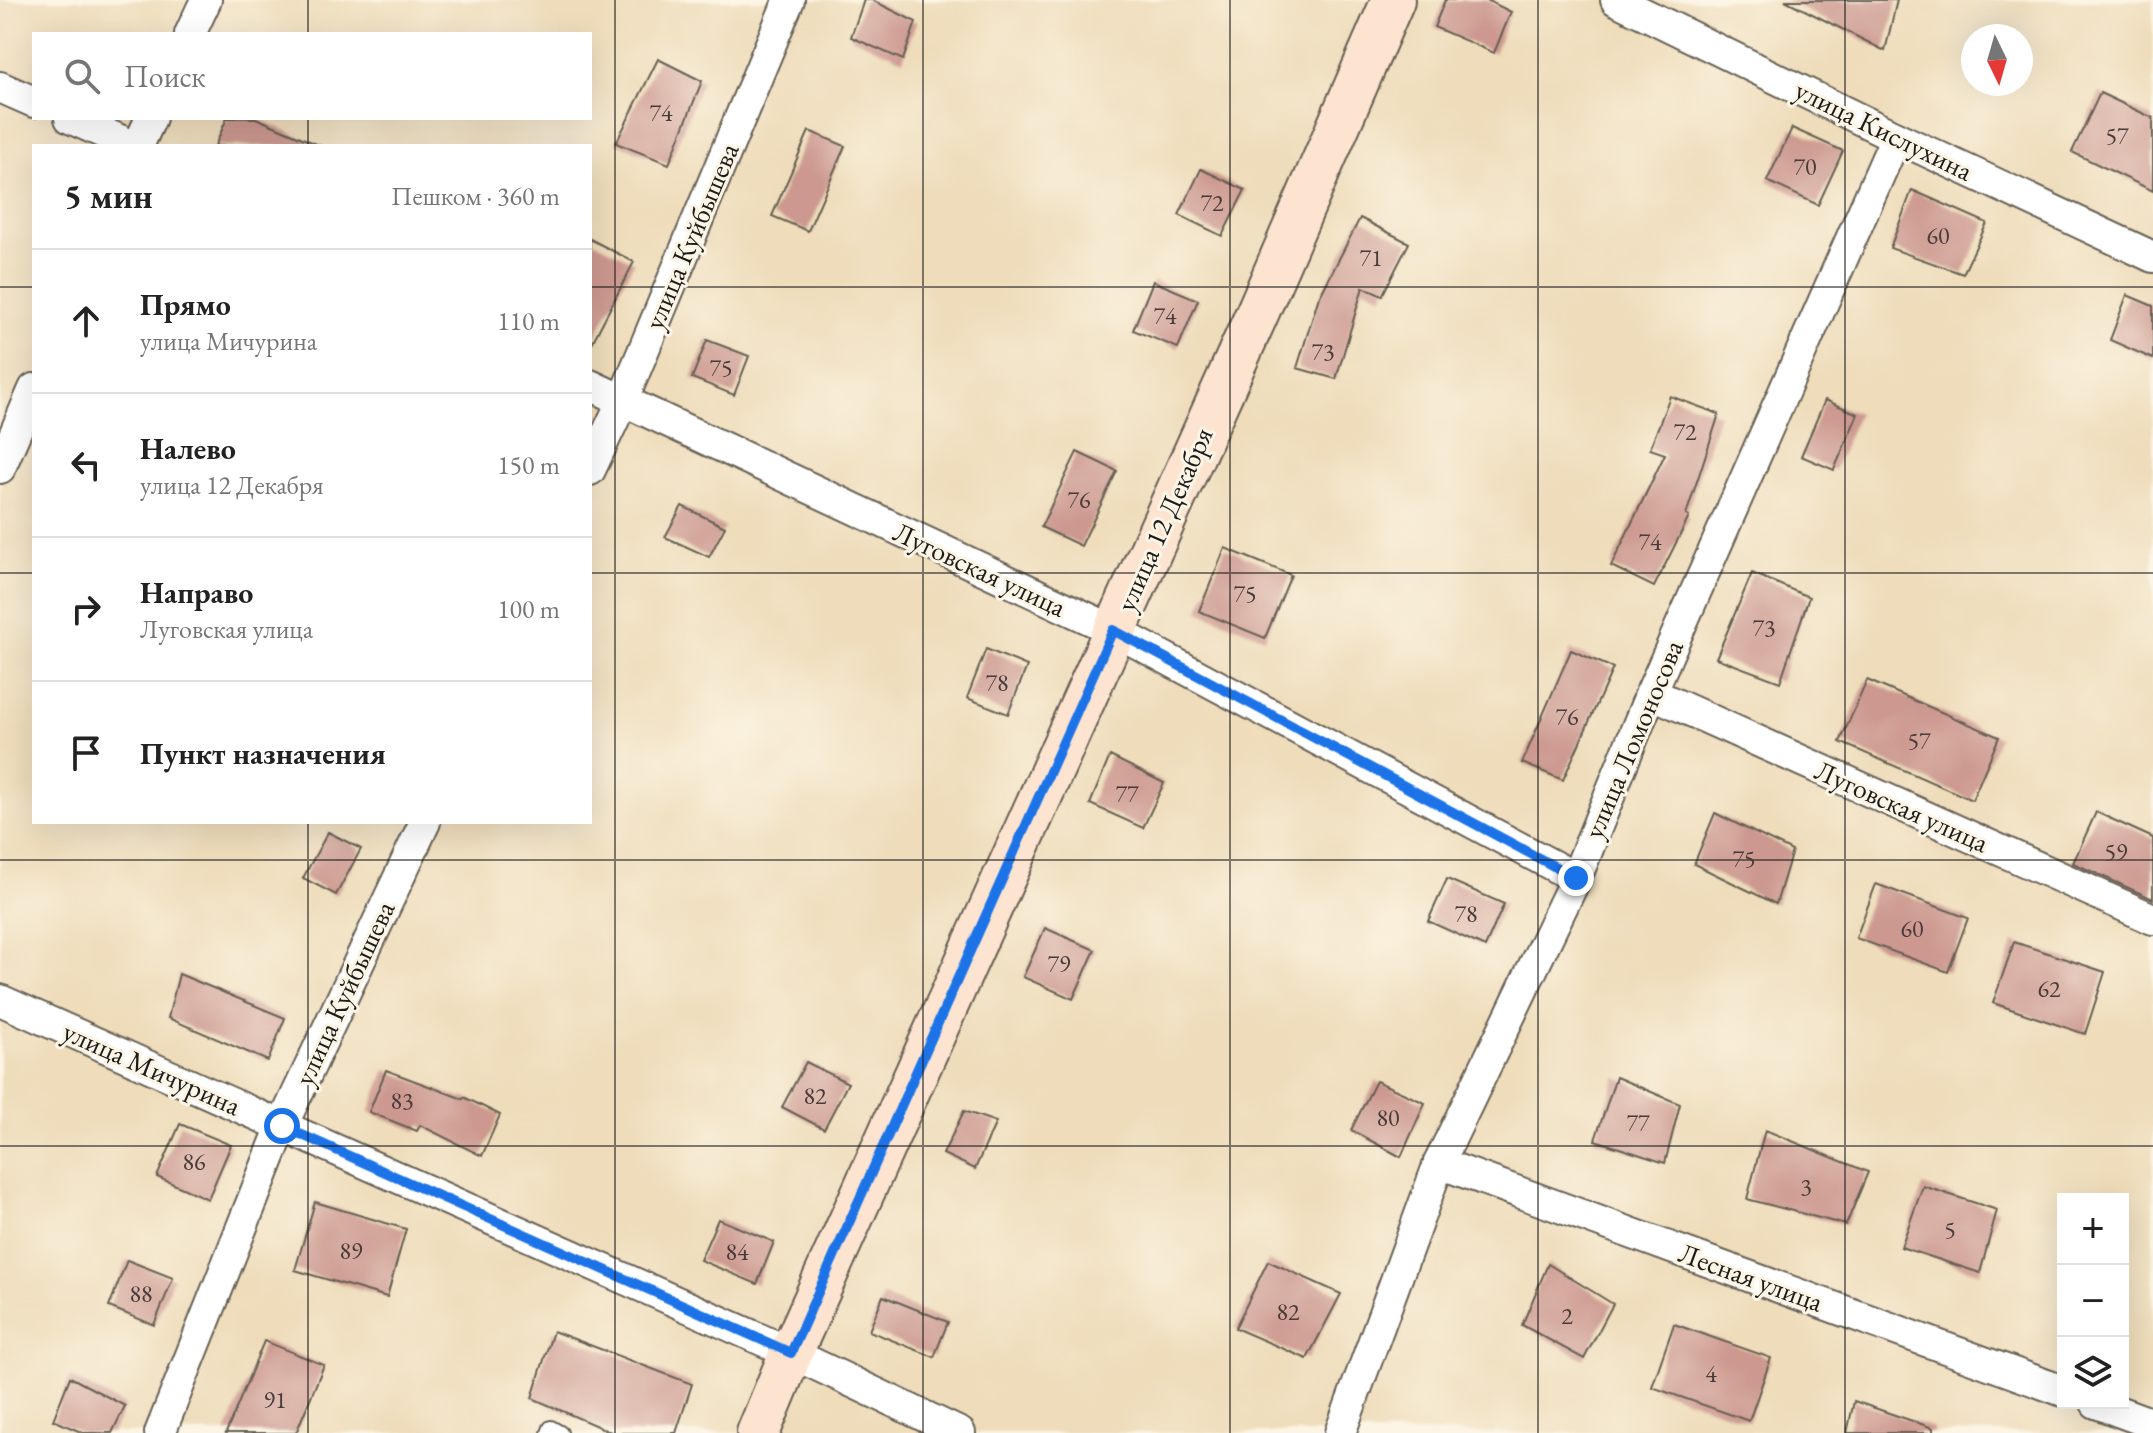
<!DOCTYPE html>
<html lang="ru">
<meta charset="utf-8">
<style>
:root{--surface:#fff;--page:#f2f2f2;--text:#222;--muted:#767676;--line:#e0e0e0}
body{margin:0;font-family:"EB Garamond",serif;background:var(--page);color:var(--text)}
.controls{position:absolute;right:24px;bottom:24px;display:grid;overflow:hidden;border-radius:0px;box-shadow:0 8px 32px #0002}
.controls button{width:72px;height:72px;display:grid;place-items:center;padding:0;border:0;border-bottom:2px solid var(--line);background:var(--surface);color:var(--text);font:40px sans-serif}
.compass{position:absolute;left:1961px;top:24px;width:72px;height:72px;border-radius:50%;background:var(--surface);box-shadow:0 8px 32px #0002;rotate:175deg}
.stop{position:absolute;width:24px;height:24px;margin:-18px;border:6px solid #1a73e8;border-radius:50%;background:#fff}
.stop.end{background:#1a73e8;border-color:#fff;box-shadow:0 2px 8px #0008}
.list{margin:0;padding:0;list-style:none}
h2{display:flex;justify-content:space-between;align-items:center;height:104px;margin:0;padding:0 32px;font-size:34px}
h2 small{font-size:26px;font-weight:400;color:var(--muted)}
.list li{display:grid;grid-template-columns:52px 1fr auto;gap:24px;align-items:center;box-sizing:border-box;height:144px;padding:0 32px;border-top:2px solid var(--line)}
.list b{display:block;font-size:30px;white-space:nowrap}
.list p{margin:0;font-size:26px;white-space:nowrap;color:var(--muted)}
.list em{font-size:26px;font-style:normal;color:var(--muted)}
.icon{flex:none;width:44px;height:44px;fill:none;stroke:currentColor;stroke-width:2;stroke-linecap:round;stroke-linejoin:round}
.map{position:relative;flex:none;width:2153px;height:1433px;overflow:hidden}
.search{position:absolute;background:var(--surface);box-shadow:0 8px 32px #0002;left:32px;top:32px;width:560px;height:88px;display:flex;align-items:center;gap:20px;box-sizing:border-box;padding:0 28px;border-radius:0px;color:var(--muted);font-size:30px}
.panel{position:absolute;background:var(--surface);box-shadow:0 8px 32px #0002;left:32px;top:144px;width:560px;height:680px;border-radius:0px}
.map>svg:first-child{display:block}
</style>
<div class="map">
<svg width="2153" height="1433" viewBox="0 0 2153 1433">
<rect width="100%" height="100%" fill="#fcf5e5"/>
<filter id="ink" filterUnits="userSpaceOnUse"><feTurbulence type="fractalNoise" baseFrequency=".0125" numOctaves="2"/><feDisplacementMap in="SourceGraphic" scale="16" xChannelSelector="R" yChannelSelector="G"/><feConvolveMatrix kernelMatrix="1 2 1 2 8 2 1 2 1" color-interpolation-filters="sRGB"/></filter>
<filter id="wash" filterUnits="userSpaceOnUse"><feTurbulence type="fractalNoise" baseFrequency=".006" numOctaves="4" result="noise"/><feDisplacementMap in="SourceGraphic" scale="32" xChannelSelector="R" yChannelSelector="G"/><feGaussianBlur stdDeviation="1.8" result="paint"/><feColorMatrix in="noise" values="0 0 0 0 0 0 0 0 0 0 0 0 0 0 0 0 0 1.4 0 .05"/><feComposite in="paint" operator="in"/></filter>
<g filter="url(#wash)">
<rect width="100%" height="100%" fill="#eedcba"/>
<g id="blocks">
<g fill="#cc988f">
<path d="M864,0H872L916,22L903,60L851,37Z"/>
<path d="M1445,0H1487L1511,12L1494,53L1434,27Z"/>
<path d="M1785,0H1897L1885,51Z"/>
<path d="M658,59L702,81L669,164L616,143Z"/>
<path d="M2100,93L2153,118V191L2072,152Z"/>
<path d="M227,118H256L321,146H215Z"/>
<path d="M1792,128L1843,151L1818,205L1767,181Z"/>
<path d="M809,131L845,146L808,231L772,216Z"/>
<path d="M1201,169L1245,190L1222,236L1179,215Z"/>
<path d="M1912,190L1987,223L1963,274L1890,248Z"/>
<path d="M1360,218L1409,243L1382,296L1363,287L1336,379L1297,368L1318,300Z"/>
<path d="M590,239L634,262L590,347Z"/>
<path d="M1153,281L1198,300L1178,348L1133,330Z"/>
<path d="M2127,295L2153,306V359L2110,340Z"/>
<path d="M707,340L749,356L734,395L692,378Z"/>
<path d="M1670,396L1719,414L1686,515L1689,517L1654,587L1611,566L1665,454L1650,449Z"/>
<path d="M1825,400L1858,414L1834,470L1801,456Z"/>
<path d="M1077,452L1117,471L1081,546L1041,527Z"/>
<path d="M682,506L725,527L709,557L665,537Z"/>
<path d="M1225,548L1291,575L1265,638L1199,611Z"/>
<path d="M1752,573L1809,597L1780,682L1716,658Z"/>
<path d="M986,649L1027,666L1008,714L967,698Z"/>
<path d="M1571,650L1613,668L1563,780L1522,763Z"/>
<path d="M1867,680L1999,737L1972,800L1840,742Z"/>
<path d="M1110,756L1164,783L1143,828L1090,804Z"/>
<path d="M2096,812L2153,838V899L2073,863Z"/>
<path d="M1715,813L1792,851L1776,904L1694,864Z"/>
<path d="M328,832L361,849L336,895L303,878Z"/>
<path d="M1447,879L1504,904L1485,947L1428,921Z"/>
<path d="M1876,884L1968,918L1948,972L1856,938Z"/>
<path d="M1045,928L1095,950L1073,999L1023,977Z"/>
<path d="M2014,942L2105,972L2085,1034L1993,1003Z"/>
<path d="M179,974L285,1018L268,1061L168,1018Z"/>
<path d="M806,1062L848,1083L824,1129L782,1107Z"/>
<path d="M386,1070L463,1099L464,1097L500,1115L482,1156L420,1125L417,1131L369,1112Z"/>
<path d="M1616,1077L1680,1104L1665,1163L1595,1140Z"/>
<path d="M1376,1081L1425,1103L1401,1157L1351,1130Z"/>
<path d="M964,1111L996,1122L975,1169L943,1154Z"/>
<path d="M180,1124L231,1145L208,1199L157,1177Z"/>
<path d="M1765,1130L1868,1172L1846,1225L1747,1199Z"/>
<path d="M1923,1186L1997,1210L1980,1273L1901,1247Z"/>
<path d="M315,1202L406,1229L387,1297L295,1270Z"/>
<path d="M718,1219L774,1242L757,1284L700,1260Z"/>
<path d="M127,1260L173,1278L154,1325L109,1307Z"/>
<path d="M1268,1261L1341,1294L1307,1359L1235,1328Z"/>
<path d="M1548,1264L1613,1304L1584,1359L1522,1325Z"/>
<path d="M883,1296L948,1322L934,1357L869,1331Z"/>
<path d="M1674,1324L1771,1358L1749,1421L1652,1387Z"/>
<path d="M553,1331L692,1384L676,1433H613L532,1398Z"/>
<path d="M264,1341L324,1365L296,1433H226Z"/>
<path d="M70,1377L125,1406L112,1433H83L53,1420Z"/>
<path d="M1854,1401L1933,1428V1433H1847Z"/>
</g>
</g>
</g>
<g filter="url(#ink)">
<use href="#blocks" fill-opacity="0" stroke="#665f53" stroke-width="2"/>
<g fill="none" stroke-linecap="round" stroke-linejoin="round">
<g stroke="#665f53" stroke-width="18">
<path id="lane" d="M549,1433L551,1428L560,1433"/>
</g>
<g stroke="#665f53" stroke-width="34">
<g id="street">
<path d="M1616,0L1896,137L2153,257"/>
<path d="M190,34L206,0"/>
<path d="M0,87L34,102"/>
<path d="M70,118L133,146"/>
<path d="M138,146L151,118"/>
<path d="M590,385L1113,630L1576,878"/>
<path d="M0,468L34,389"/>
<path d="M590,470L622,402L789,0"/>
<path d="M1651,693L2153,919"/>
<path d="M0,1000L791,1353L960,1433"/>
<path d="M1439,1163L2063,1391"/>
<path d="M2096,1403L2153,1424"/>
<path d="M160,1433L282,1126L425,822"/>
<path d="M1340,1433L1439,1163L1576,878L1651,693L1896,137"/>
</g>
</g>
<g stroke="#665f53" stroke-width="46">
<path id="secondary" d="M758,1433L791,1353L1256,316L1393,0"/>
</g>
<use href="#lane" stroke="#fff" stroke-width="14"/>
<use href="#street" stroke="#fff" stroke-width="30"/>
<use href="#secondary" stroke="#fde4d0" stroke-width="42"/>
</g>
</g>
<g fill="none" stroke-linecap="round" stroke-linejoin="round" filter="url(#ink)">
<path stroke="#1a73e8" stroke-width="10" d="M282,1126L791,1353L1113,630L1576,878"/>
</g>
<path fill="none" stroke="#1c1c1c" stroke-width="2" stroke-opacity="0.55" d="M308,0V34M615,0V1433M923,0V1433M1230,0V1433M1538,0V1433M1845,0V1433M308,118V146M0,287H34M590,287H2153M0,573H34M590,573H2153M308,822V1433M0,860H2153M0,1146H2153"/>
<g text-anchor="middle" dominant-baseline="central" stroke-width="6" stroke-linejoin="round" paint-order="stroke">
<g font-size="24" fill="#483b39">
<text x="661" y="112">74</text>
<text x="2117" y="135">57</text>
<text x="1805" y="166">70</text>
<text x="1212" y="202">72</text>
<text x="1938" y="235">60</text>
<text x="1371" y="257">71</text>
<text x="1165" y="315">74</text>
<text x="1323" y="351">73</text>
<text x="721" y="367">75</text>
<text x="1685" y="431">72</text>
<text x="1079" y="499">76</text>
<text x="1650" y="541">74</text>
<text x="1245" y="593">75</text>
<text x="1764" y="627">73</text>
<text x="997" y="682">78</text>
<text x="1567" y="716">76</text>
<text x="1919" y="740">57</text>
<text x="1127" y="793">77</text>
<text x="2116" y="851">59</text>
<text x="1744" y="858">75</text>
<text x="1466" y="913">78</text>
<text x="1912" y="928">60</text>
<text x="1059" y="963">79</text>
<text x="2049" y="988">62</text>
<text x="815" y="1095">82</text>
<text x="402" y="1100">83</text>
<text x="1388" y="1117">80</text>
<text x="1638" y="1122">77</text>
<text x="194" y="1161">86</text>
<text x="1806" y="1186">3</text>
<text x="1950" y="1229">5</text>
<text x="351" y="1250">89</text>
<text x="737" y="1251">84</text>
<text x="141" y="1293">88</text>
<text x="1288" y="1311">82</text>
<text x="1567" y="1315">2</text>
<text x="1711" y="1373">4</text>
<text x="275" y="1399">91</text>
</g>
<g font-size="28" fill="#1c1c1c" stroke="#fcf5e5">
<text transform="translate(1884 130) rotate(26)">улица Кислухина</text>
<text transform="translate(691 236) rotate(-67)">улица Куйбышева</text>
<text transform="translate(1164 519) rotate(-66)">улица 12 Декабря</text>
<text transform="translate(980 569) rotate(25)">Луговская улица</text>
<text transform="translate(1633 739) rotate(-67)">улица Ломоносова</text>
<text transform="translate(1902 806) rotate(24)">Луговская улица</text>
<text transform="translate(344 993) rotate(-65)">улица Куйбышева</text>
<text transform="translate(152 1068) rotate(24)">улица Мичурина</text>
<text transform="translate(1751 1277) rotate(20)">Лесная улица</text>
</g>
</g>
</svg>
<div class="controls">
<button>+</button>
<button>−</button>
<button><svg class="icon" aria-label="layers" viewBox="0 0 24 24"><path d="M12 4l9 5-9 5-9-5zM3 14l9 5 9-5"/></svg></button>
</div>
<svg class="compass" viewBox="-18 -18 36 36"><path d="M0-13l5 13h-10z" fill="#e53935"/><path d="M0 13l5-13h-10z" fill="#767676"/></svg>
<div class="stop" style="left:282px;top:1126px"></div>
<div class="stop end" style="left:1576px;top:878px"></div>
<div class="search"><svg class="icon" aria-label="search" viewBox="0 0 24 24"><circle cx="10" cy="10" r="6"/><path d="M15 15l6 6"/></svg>Поиск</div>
<section class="panel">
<h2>5 мин<small>Пешком · 360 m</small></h2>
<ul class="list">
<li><svg class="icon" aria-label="ahead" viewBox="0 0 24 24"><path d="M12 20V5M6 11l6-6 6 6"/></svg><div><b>Прямо</b><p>улица Мичурина</p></div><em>110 m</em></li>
<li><svg class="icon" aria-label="left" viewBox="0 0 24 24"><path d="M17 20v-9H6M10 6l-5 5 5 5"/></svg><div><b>Налево</b><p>улица 12 Декабря</p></div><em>150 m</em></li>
<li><svg class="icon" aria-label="right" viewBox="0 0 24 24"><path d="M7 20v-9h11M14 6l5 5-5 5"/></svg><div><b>Направо</b><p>Луговская улица</p></div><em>100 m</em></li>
<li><svg class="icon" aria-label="arrive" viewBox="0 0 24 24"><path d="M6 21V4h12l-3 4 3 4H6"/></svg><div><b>Пункт назначения</b></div></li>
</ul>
</section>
</div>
